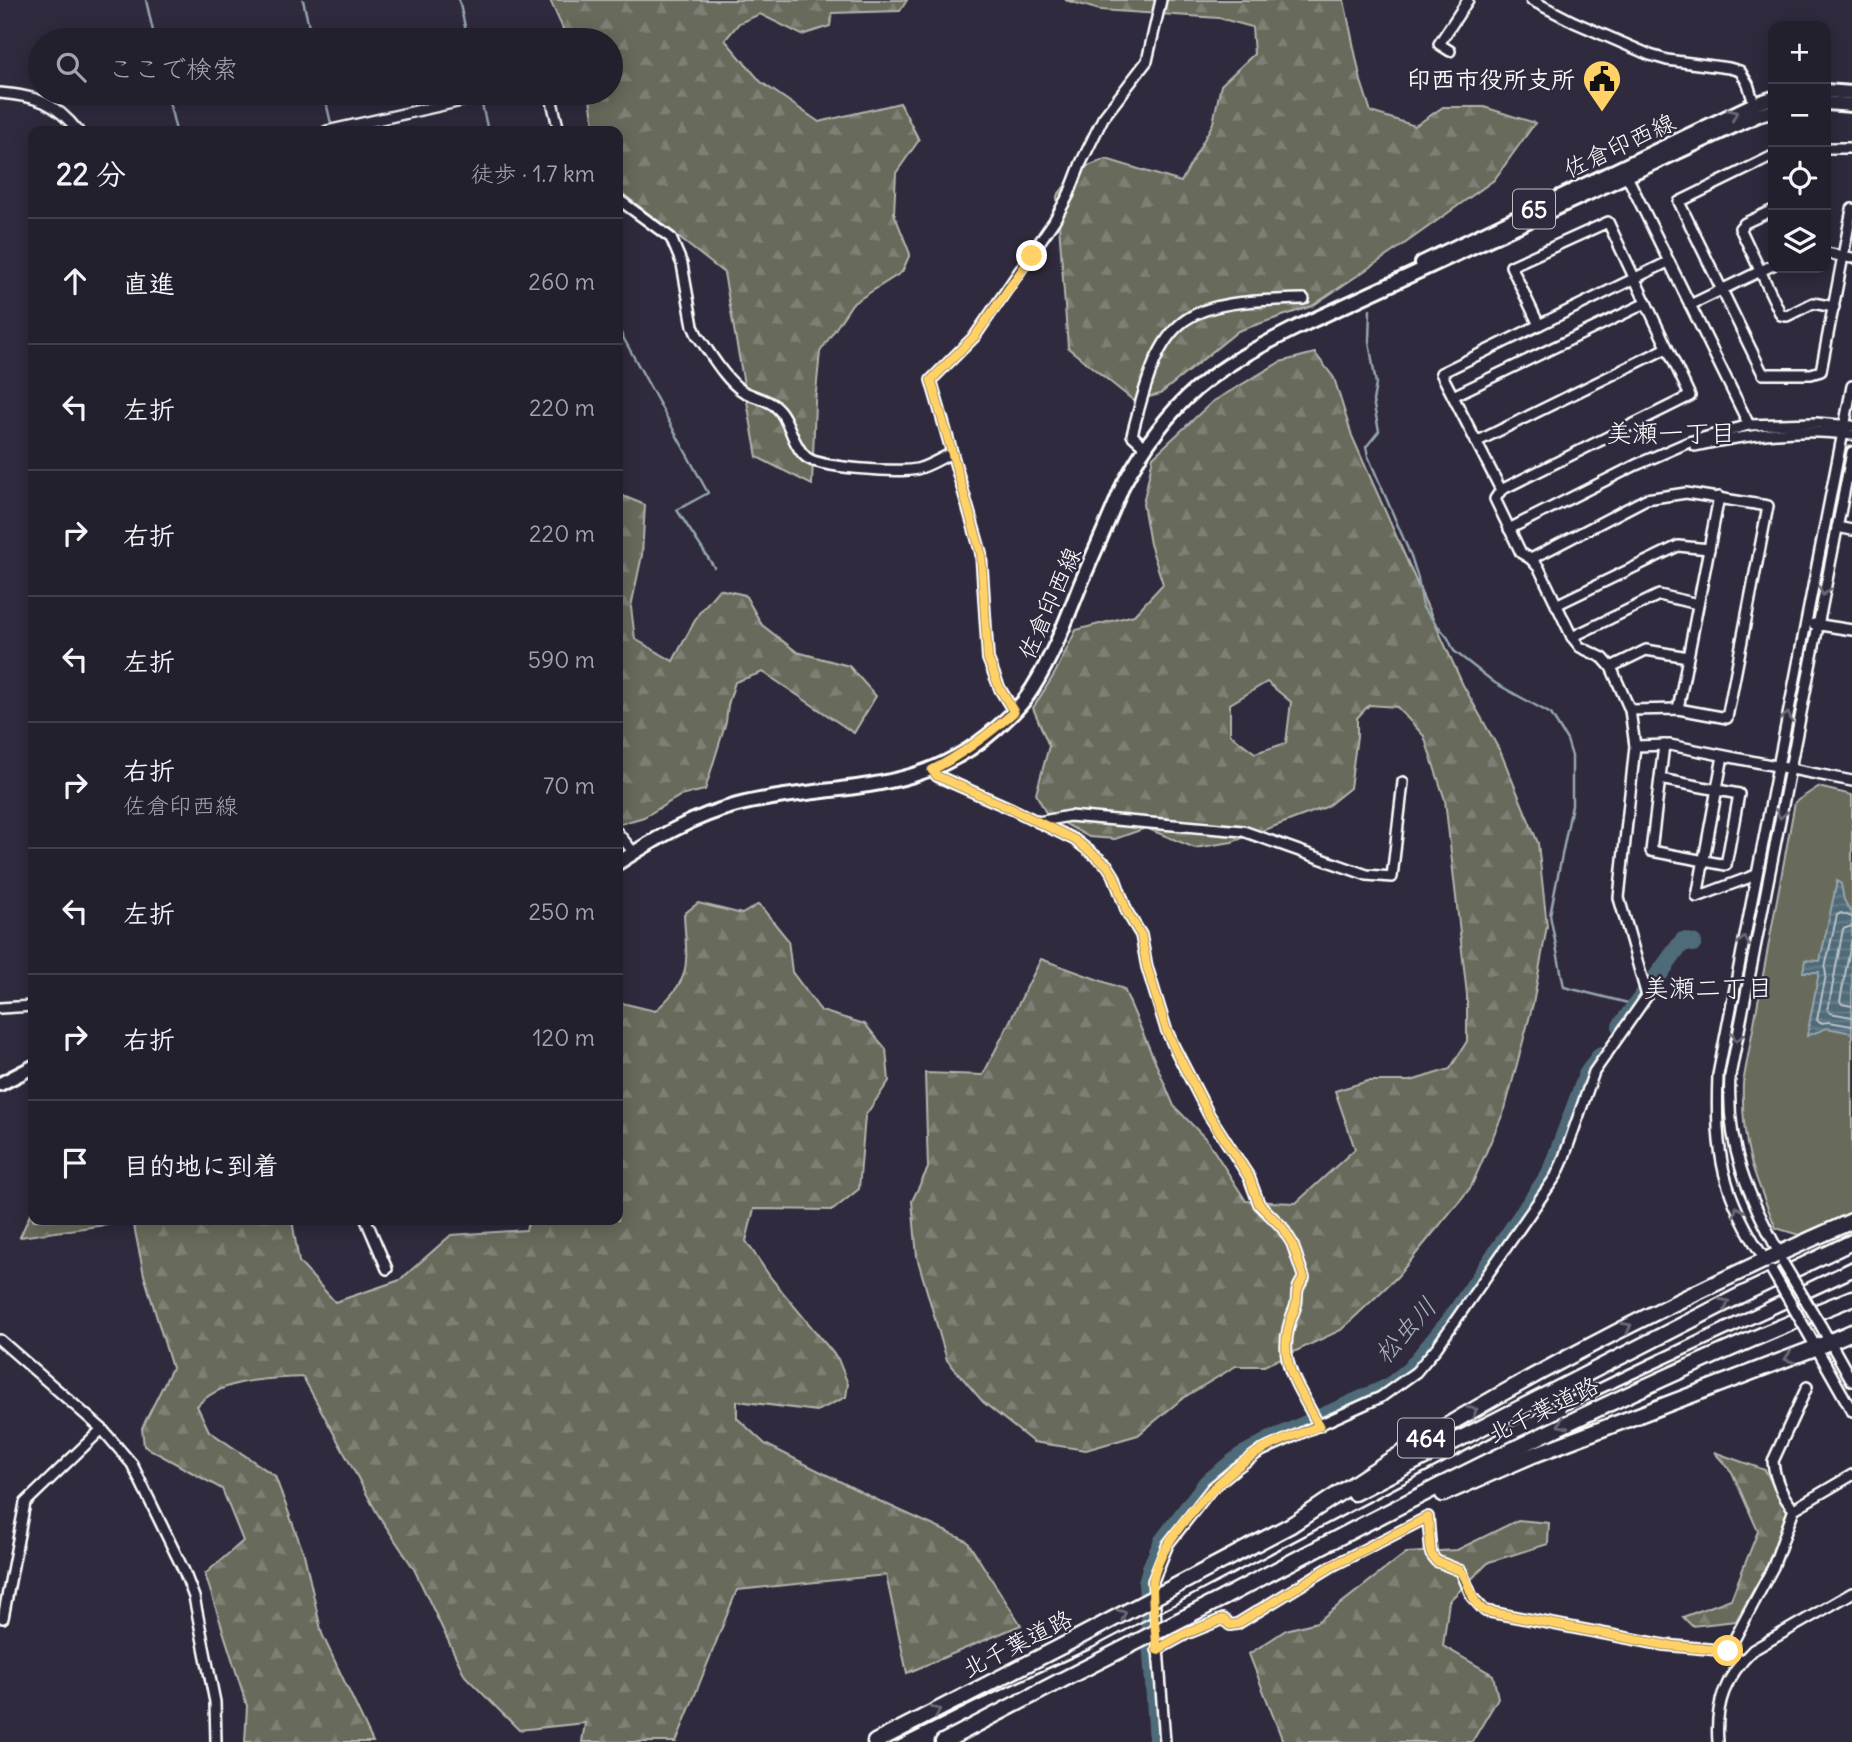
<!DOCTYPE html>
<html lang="ja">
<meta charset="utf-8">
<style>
:root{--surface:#23202e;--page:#2f2d3a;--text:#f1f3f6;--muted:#a3a3aa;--line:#403e4a}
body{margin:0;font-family:Delius,"Klee One",sans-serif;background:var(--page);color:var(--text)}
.controls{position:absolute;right:21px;top:21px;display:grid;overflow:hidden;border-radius:14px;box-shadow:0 4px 18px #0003}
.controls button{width:63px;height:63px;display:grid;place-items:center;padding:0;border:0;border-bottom:2px solid var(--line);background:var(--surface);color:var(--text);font:35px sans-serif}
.stop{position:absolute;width:21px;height:21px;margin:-16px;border:5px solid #ffd166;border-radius:50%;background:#fff}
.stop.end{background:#ffd166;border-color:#fff;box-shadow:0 2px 7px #0008}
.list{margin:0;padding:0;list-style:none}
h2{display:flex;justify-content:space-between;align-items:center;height:91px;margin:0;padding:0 28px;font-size:30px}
h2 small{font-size:23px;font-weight:400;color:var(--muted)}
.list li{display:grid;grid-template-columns:46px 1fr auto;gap:21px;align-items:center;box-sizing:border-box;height:126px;padding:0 28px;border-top:2px solid var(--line)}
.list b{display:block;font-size:26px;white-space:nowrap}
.list p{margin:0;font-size:23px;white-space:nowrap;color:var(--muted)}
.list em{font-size:23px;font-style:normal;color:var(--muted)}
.icon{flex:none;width:38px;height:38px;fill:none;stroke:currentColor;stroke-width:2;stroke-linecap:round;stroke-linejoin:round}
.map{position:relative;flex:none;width:1852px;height:1742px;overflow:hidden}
.search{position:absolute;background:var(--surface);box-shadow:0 4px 18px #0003;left:28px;top:28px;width:595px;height:77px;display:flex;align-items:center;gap:18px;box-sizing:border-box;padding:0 24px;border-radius:38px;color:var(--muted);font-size:26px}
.panel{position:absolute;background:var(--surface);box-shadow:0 4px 18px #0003;left:28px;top:126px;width:595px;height:1099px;border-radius:14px}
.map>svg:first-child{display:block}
</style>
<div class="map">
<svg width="1852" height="1742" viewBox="0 0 1852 1742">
<defs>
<pattern id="forest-firs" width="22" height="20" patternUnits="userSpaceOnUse" patternTransform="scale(1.75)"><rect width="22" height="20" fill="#686a5b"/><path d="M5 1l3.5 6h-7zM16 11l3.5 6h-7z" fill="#7f8074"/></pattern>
<pattern id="water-rules" width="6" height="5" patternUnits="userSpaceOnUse" patternTransform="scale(1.75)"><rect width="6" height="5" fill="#506a78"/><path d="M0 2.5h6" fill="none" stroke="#6a808c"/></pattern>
</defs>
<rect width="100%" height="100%" fill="#2f2a3d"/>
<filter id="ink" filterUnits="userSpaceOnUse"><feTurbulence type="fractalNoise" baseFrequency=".0143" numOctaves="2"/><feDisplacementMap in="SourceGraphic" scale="14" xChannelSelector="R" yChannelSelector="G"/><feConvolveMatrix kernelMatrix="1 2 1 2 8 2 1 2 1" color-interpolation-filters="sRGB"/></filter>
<g filter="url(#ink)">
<path fill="#686a5b" stroke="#b4b4ad" stroke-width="2" d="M1818,787L1852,795V1212L1799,1235L1776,1228C1753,1173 1741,1145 1743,1083L1795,802Z"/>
<g fill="url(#forest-firs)" stroke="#b4b4ad" stroke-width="2" fill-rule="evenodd">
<path d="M550,0H907L900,11L832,13L830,26L802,35L760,14L739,23L725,40L761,82L819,122L900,103L919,140L896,173L894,213L910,254L902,272L852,304L820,352L815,402L812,485L757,457L724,273L618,190V131H595L589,93H611V40H568Z"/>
<path d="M1065,0H1344L1361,81L1371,112L1415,126L1443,107H1484L1535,123L1494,180L1400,247L1312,306L1238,331L1160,394L1134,401L1068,348L1057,196L1077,170L1106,159L1181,182L1213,123L1221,85L1254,54L1252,27L1219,18L1100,10Z"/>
<path d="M1315,353L1334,378L1352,436L1424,599L1463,685L1501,753L1538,843L1547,926L1533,1004L1505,1109L1471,1187L1397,1277L1341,1330L1264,1366H1236L1183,1398L1138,1435L1086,1450L1033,1442L983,1402L947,1360L917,1257L912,1201L928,1168L925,1073L983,1075L1041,959L1124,989L1174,1106L1207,1140L1246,1201L1296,1203L1355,1149L1335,1091L1368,1081H1411L1450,1069L1467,1041V995L1445,800L1424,736L1397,707L1369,705L1357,718V736L1350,788L1326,807L1232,842L1195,848L1146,828L1115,839L1089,837L1046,813L1036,794L1049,746L1033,708L1055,673L1076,630L1134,615L1163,584L1150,544L1143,504L1153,457L1212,402L1280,362ZM1267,682L1291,702L1286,743L1255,753L1230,734V704Z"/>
<path d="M618,494L645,505L642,555L631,607L635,639L673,661L699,613L719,589L745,595L762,625L797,652L849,666L876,696L854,733L763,672L735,682L728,705L726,722L705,790L680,796L644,817L620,824L618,820Z"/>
<path d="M698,903L742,914L759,904L788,940L792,972L821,1011L865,1024L886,1049L889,1081L865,1116L859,1189L833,1210L754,1209L746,1241L771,1278L838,1359L848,1384L846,1397L817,1411L737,1401V1418L765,1444L875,1499L967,1541L1021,1625L907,1673L886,1575L737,1590L676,1742H582L585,1723L519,1730L465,1676L414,1569L377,1513L303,1377C268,1379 222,1378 197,1406L209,1431L275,1476L304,1554L322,1634L373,1742H245L247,1706L205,1574L243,1541L222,1489L144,1446L142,1428L172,1368L144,1275L133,1221L20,1237L33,1208V1220H292L299,1262L335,1302L400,1280L451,1235L526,1230L529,1220H618V1002L655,1011C695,976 686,963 684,914Z"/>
<path d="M1714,1452L1765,1470L1788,1512L1767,1566L1736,1621L1692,1626L1683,1617L1731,1599L1758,1531L1732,1472Z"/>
<path d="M1518,1520L1549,1523L1548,1544L1489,1562L1449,1601L1443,1646L1493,1675L1498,1698L1472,1742H1282V1739L1249,1654L1286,1630L1317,1622L1406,1553L1457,1550Z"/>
</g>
<path fill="url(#water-rules)" stroke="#96a6ae" stroke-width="2" d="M1837,881L1841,884L1844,900L1852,914V1033L1827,1028L1807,1036L1819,972H1803L1805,960L1820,961Z"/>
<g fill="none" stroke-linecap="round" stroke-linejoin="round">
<g stroke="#b9c3c9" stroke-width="2">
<path d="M1852,917L1841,913L1837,915L1825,968L1826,975L1817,1020L1820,1023L1829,1022L1852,1026"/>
<path d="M1852,926L1843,929L1828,1010L1830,1013L1852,1017"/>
<path d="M1852,938L1840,1001L1842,1004L1852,1006"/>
</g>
<g stroke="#96a6ae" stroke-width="2.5">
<path d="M146,0L155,40"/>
<path d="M303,0L312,40"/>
<path d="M459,0L468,40"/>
<path d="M167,93L176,131"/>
<path d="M324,93L332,128"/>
<path d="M481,100L488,131"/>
<path d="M1370,310L1369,341L1376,384L1373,401L1379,431L1366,447L1368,456L1411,556L1418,578L1423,608L1448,638L1454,651L1495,683L1551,714L1567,740L1572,756V805L1550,915L1564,987L1636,1005"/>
<path d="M618,328L708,493L677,510L714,567"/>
</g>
<g stroke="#506a78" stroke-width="18">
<path d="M1621,1026L1683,941L1693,943"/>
<path d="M1158,1742L1147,1583L1151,1568L1163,1541L1207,1483L1240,1457L1271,1440L1389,1387L1410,1370L1451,1320L1550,1174L1587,1075L1601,1055"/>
</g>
<g stroke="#fff" stroke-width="14">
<g id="minor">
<path d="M1531,0L1574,22L1650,55L1667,60L1729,68L1740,71L1748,84L1755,107"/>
<path d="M1450,51L1439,44L1468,0"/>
<path d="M0,93C36,96 55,102 78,131"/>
<path d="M550,93L559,131"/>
<path d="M327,131L497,93"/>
<path d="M1826,148H1852"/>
<path d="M1773,156L1679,202L1763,374H1811L1821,371L1852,209"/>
<path d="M1625,172L1749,425"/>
<path d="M618,199L671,238L682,264L693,326L697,335C710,352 723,377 741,390C751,397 765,398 775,406C790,418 791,444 806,457C818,468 900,473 917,469C929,466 941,458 952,453"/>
<path d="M1773,210L1745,223L1740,228L1781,315L1787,316L1813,303L1834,307"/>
<path d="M1826,253L1852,258"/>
<path d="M1690,305L1773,265"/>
<path d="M1453,396L1646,303"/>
<path d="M1476,442L1667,348"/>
<path d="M1695,446C1747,435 1799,427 1852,435"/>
<path d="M1145,447L1132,435C1163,312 1179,302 1304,299"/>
<path d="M1501,490L1441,373L1668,262"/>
<path d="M1837,527L1852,530"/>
<path d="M1509,529L1636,465L1689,442L1749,425L1816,423L1852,426"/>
<path d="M1531,559L1646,499L1686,493L1768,506L1727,718L1678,709L1630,710"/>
<path d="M1556,605L1678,546L1709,549"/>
<path d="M1814,624L1852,630"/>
<path d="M1572,637L1659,595L1698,604"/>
<path d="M1611,667L1646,650L1688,657"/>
<path d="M1678,709L1719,497"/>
<path d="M1014,712L1000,689L988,659L981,553L931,380L975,336L1054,221L1069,194L1081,163L1103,118L1147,61L1161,0"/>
<path d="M1635,746L1670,745L1852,781"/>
<path d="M932,770L937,776L1012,809L1075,840L1107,865L1114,876L1127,912L1141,935L1147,967L1166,1029L1175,1049L1209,1115L1249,1177L1259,1204L1282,1227L1292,1243L1304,1278C1292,1295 1300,1296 1295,1308C1273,1359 1296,1381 1319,1426"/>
<path d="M1660,779L1739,794L1726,865L1651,851L1664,745"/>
<path d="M1038,822L1069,816L1243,831L1367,875L1392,877L1403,782"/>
<path d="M618,833L634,853"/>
<path d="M1697,897L1723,756"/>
<path d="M1697,897L1756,875"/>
<path d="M0,1008L33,1006"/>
<path d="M366,1220L387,1269"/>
<path d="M1781,1257C1748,1193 1726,1151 1730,1076L1852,452"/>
<path d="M1767,1263C1722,1195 1715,1156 1718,1075L1852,386"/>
<path d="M1821,1326L1852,1381"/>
<path d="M1808,1333L1852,1411"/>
<path d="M0,1340L102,1429L132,1464L184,1571L194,1597L215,1702L216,1742"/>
<path d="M1794,1509C1783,1499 1774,1477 1773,1461L1807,1387"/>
<path d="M3,1618L25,1503L102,1429"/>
<path d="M1157,1650L1186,1634L1223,1619L1230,1625L1237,1624L1332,1566L1428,1517L1431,1554L1436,1561L1461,1571L1472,1597L1485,1611L1664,1645L1730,1651L1741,1661"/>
<path d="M1728,1651L1773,1567L1794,1509L1852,1475"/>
<path d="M1165,1742L1153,1581L1168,1544L1212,1488L1235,1469L1259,1452L1381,1397L1416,1372L1437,1347L1556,1176L1562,1163L1594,1072L1647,996L1619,898L1635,746L1630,710L1611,667L1603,658L1580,647L1572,637L1539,568L1531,559L1521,553L1495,499L1501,490L1690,396L1608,222L1511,266L1539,325"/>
<path d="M1718,1742C1715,1704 1725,1677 1753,1650L1852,1593"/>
</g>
</g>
<g stroke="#fff" stroke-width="18">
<g id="major">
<path d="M1826,91L1852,93"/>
<path d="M1826,103L1852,105"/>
<path d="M1422,263L1754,104L1773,98"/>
<path d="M618,863C655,839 693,816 737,805C831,781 917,800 997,728C1010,716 1023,704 1032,689C1053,656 1067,618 1081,583C1095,550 1110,518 1123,485C1170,398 1211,370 1298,327L1758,115L1773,111"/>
<path d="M0,1084L33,1067"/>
</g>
</g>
<g stroke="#fff" stroke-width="19">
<g id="highway">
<path d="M1354,1493L1741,1295L1852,1242"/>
<path d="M1443,1494L1531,1456L1815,1348L1852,1332"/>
<path d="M1291,1525C1323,1504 1356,1482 1389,1461C1536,1368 1693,1291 1852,1221"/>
<path d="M1223,1598C1429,1489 1636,1384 1852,1298"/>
<path d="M875,1742L1062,1646"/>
<path d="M943,1742L1060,1681"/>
</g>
</g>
<use href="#minor" stroke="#2f2a3d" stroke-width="9"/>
<use href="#major" stroke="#2f2a3d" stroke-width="12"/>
<use href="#highway" stroke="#2f2a3d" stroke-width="14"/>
<g stroke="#fff" stroke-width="2.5">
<path d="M1566,1410L1852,1278"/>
<path d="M895,1742L983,1698L1092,1648L1543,1410L1852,1261"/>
</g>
<g stroke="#fff" stroke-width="14" stroke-linecap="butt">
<g id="minor-bridge">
<path d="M1783,1263L1821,1326"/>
<path d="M1772,1271L1808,1333"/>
</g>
</g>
<g stroke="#fff" stroke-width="19" stroke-linecap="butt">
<g id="highway-bridge">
<path d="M1062,1646L1291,1525"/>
<path d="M1060,1681L1223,1598"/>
</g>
</g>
<use href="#minor-bridge" stroke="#2f2a3d" stroke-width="9"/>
<use href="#highway-bridge" stroke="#2f2a3d" stroke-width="14"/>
</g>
<defs><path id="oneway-chevron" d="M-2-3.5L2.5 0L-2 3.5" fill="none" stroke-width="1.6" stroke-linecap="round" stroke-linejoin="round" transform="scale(1.75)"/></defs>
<g stroke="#6d6a77">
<use href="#oneway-chevron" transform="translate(1733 114) rotate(-25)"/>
<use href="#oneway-chevron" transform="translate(1824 591) rotate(101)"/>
<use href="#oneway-chevron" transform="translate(1787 717) rotate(-79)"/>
<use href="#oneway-chevron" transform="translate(1781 814) rotate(101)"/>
<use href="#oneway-chevron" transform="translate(1744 941) rotate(-79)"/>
<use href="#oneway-chevron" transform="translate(1737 1037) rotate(101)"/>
<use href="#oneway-chevron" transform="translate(1738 1211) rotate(-115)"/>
<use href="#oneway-chevron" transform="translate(1725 1303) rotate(-27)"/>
<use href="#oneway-chevron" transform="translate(1627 1327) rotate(-28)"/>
<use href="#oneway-chevron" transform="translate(1789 1358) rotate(160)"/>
<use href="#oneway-chevron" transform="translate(1473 1411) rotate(-29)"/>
<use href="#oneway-chevron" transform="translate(1562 1424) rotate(154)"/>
<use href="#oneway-chevron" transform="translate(1122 1614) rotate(-28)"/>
<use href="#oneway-chevron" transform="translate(936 1711) rotate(-27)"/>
</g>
</g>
<g fill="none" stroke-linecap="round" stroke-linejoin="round" filter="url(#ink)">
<path stroke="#ffd166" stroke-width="9" d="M1032,256L975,336L931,380L981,553L988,659L1000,689L1014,712C988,735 963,754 932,770L937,776L1012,809L1075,840L1107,865L1114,876L1127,912L1141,935L1147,967L1166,1029L1175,1049L1209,1115L1249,1177L1259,1204L1282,1227L1292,1243L1304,1278C1292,1295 1300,1296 1295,1308C1273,1359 1296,1381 1319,1426C1299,1434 1279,1441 1260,1451C1223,1472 1160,1538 1153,1581C1151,1596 1156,1633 1157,1650L1185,1634L1223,1619L1230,1625L1237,1624L1332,1566L1428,1517L1431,1554L1436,1561L1461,1571C1471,1584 1470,1602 1485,1611L1664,1645L1728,1651"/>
</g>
<defs>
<g id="civic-pin" transform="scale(2.0125)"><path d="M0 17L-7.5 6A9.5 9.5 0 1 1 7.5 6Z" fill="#ffd166" stroke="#2f2a3d"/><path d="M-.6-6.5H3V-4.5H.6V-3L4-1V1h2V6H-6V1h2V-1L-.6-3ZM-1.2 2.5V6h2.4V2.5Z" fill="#111"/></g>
</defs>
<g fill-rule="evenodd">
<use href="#civic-pin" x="1602" y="79"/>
</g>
<g text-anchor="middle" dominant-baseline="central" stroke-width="5" stroke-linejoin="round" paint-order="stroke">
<g fill="#2f2a3d" stroke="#c1bfc5" stroke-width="2">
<rect x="1513" y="189.5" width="42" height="39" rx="5"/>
<rect x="1398" y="1418.5" width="56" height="39" rx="5"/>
</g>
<g font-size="23" font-weight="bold" fill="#fff">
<text x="1534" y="209">65</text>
<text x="1426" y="1438">464</text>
</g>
<g font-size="24" font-weight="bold" fill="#fff" stroke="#2f2a3d" text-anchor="end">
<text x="1575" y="79">印西市役所支所</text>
</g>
<g font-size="24" fill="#fff" stroke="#2f2a3d">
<text transform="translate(1619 145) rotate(-25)">佐倉印西線</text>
<text transform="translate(1049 603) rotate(-66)">佐倉印西線</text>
<text transform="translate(1543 1409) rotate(-26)">北千葉道路</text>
<text transform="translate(1017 1643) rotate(-27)">北千葉道路</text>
</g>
<g font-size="26" fill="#fff" stroke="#2f2a3d">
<text x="1671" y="432">美瀬一丁目</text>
<text x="1708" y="987">美瀬二丁目</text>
</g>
<g font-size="26" font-style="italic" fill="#a8b4bc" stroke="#2f2a3d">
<text transform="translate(1405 1330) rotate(-48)">松虫川</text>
</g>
</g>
</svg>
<div class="controls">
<button>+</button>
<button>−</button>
<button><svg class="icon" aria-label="locate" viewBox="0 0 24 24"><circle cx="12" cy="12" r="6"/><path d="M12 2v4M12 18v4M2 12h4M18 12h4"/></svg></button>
<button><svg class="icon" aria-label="layers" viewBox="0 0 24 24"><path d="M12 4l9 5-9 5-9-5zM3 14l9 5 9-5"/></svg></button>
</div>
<div class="stop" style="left:1728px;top:1651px"></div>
<div class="stop end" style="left:1032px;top:256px"></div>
<div class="search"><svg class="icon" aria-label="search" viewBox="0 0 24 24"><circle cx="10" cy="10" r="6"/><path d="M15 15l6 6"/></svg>ここで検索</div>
<section class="panel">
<h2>22 分<small>徒歩 · 1.7 km</small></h2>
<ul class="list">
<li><svg class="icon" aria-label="ahead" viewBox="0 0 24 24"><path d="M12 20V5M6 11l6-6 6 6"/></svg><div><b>直進</b></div><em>260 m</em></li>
<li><svg class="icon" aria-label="left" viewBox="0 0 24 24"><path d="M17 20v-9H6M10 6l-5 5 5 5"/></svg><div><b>左折</b></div><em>220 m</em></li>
<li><svg class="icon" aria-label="right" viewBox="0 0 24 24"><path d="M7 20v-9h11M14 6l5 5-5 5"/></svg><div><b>右折</b></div><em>220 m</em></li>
<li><svg class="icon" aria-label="left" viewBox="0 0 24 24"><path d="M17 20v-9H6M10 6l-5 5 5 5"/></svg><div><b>左折</b></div><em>590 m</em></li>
<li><svg class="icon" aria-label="right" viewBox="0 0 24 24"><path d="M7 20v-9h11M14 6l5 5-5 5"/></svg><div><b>右折</b><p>佐倉印西線</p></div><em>70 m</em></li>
<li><svg class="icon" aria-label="left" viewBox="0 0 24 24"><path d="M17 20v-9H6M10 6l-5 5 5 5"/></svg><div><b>左折</b></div><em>250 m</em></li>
<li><svg class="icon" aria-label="right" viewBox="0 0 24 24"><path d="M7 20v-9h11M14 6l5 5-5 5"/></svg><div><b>右折</b></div><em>120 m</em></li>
<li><svg class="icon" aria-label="arrive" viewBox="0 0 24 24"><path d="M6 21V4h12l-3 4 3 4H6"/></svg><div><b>目的地に到着</b></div></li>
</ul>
</section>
</div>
